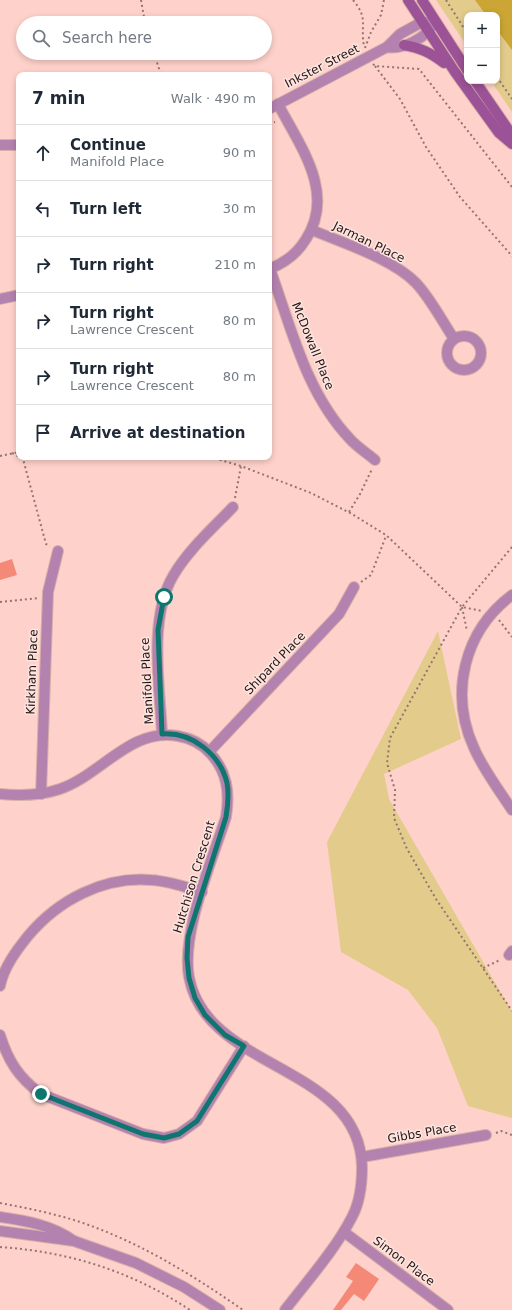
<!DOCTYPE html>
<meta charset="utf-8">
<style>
:root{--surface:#fff;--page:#f6f6f7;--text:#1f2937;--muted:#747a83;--line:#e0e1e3}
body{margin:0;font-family:"DejaVu Sans",sans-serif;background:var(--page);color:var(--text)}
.controls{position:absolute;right:12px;top:12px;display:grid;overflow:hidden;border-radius:8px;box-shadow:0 2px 6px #0003}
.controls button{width:36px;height:36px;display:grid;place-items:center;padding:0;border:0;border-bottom:1px solid var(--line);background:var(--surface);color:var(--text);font:20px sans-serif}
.stop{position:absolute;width:12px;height:12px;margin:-9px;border:3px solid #0f766e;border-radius:50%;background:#fff}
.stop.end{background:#0f766e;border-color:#fff;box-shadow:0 1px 4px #0008}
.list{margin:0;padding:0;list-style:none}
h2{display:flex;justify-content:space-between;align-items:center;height:52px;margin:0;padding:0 16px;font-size:17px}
h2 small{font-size:13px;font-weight:400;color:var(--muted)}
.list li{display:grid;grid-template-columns:26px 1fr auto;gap:12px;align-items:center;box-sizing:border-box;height:56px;padding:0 16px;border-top:1px solid var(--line)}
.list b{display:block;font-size:15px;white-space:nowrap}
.list p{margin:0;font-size:13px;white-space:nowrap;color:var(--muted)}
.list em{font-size:13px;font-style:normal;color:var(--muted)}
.icon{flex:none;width:22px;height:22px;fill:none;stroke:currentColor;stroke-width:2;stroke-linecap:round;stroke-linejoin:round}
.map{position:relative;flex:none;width:512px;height:1310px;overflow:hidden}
.search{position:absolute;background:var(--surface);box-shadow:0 2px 6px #0003;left:16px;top:16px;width:256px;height:44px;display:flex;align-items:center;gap:10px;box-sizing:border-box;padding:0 14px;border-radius:22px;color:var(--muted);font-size:15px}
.panel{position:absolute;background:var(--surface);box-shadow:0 2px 6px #0003;left:16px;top:72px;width:256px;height:388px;border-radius:8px}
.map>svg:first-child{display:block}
</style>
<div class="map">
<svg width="512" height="1310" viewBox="0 0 512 1310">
<rect width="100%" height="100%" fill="#fed2ca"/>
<g fill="#e2cb8b">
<path d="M436,0H512V112L491,81H497V15H467V46Z"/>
<path d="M438,631L461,739L384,774L389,799L512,1012V1118L468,1106L437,1028L408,990L341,952L327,842Z"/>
</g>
<path fill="#cba634" d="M475,0H512V50L497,30V15H486Z"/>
<g fill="#f48978">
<path d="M12,559L17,575L0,580V563Z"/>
<path d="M356,1263L379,1279L364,1301L354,1294L341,1310H333L353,1281L346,1277Z"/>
</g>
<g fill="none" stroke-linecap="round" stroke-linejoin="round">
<g stroke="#d7b0a9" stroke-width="12">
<g id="minor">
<path d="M312,230C343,243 393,259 416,283C431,299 442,321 454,339"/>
<path d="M269,269C285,263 297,254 306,239C336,193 300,146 278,104"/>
<path d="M270,269C291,327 306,393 350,439C357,447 367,453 375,460"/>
<path d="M0,299L19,295"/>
<circle cx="464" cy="353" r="17"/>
<path d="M512,595C464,631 449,693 474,748C483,769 499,790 512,810"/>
<path d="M162,734C160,687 148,619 173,576C188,550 212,529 233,507"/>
<path d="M209,752L339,614L354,587"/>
<path d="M0,794C21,796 40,796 60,789C101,775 131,727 178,736C190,738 201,743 210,753C227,771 230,792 226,817C212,861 181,933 189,977C206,1071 360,1064 362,1167C362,1183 360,1202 352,1217C335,1250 308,1280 285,1310"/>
<path d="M41,794L48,592L58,551"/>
<path d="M509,955L512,951"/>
<path d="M0,986C4,967 16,951 28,936C58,900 104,876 151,880C169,881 185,887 202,892"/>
<path d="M0,1035C8,1061 19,1078 41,1094L143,1134L164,1138L179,1134L197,1121L244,1046"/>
<path d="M362,1157L486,1135"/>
<path d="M344,1232L448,1310"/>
</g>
</g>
<g stroke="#d7b0a9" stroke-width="12">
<g id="tertiary">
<path d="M387,47C403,50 425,38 433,25"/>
<path d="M269,109L387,47L400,34L422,22H435"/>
<path d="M0,145H19"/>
<path d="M0,1217C27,1221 52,1225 74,1241"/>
<path d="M0,1231L74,1241L136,1263L184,1287L220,1310"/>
</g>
</g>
<g stroke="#d7b0a9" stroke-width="12">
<g id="secondary">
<path d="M408,0L455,72L499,133L512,144"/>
<path d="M422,0L467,70"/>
<path d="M404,45C421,48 431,53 444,63"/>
<path d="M475,81L512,135"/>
</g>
</g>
<g stroke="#95756f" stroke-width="2" stroke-dasharray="2 3" stroke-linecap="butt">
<path d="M141,0L145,23"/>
<path d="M353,0C369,19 360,25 364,46"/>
<path d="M446,0L467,33"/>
<path d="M365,48L371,32L381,15L384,0"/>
<path d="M154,53L161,75"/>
<path d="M373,64L375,66L419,69L512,187"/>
<path d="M375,66L400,99L426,147L460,197L512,256"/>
<path d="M497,77L512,99"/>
<path d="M269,123L275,122"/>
<path d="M12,453L23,459L46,544L50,546"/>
<path d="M0,456L19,452"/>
<path d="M210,457L241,466L311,493L352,514L386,535L462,607L482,611"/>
<path d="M235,498L241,466"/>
<path d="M349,512L360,494L372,469"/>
<path d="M512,547L462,607L390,738L387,763L395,790L394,818L407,849L436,899L512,1011"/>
<path d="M361,582L371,575L386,536"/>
<path d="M0,602L39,598"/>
<path d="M462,607L467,631"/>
<path d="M499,620L512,637"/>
<path d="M483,968L500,960"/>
<path d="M496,1133L501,1131L512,1135"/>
<path d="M0,1203C26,1208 52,1213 77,1221C138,1241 191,1274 243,1310"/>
<path d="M0,1247C70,1252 131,1271 190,1310"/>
</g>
<use href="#minor" stroke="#b482af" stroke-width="10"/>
<use href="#tertiary" stroke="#b482af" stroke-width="10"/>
<use href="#secondary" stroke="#9c5296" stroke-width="10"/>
</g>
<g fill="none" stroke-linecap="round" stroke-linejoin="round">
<path stroke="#0f766e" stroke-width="5" d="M41,1094L143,1134L164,1138L179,1134L197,1121L244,1046L225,1035L205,1015L195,998L189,978L187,958L188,937L226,817C228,805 229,794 227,783C220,754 192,732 162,734L158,630L164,597"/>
</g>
<g text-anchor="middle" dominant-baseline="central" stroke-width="3" stroke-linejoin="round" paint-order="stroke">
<g font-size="12" fill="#261310" stroke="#fce5e1">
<text transform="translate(322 66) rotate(-27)">Inkster Street</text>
<text transform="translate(369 242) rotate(26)">Jarman Place</text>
<text transform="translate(313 346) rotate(68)">McDowall Place</text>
<text transform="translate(275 663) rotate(-46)">Shipard Place</text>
<text transform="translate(32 672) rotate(-88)">Kirkham Place</text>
<text transform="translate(147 681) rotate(-93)">Manifold Place</text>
<text transform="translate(194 877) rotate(-73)">Hutchison Crescent</text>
<text transform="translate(422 1133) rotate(-10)">Gibbs Place</text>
<text transform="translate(404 1261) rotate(37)">Simon Place</text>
</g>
</g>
</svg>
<div class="controls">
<button>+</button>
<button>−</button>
</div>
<div class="stop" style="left:164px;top:597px"></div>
<div class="stop end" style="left:41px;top:1094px"></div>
<div class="search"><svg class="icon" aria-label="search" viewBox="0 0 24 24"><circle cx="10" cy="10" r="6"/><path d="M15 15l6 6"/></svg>Search here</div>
<section class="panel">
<h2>7 min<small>Walk · 490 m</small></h2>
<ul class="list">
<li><svg class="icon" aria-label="ahead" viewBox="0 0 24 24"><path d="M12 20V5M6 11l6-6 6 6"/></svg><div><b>Continue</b><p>Manifold Place</p></div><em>90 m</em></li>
<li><svg class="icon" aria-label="left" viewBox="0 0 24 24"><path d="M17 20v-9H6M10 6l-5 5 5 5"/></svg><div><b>Turn left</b></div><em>30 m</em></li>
<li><svg class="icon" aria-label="right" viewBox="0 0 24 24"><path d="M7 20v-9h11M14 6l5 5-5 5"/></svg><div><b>Turn right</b></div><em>210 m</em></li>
<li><svg class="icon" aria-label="right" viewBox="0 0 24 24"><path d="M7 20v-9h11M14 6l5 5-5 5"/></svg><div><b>Turn right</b><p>Lawrence Crescent</p></div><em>80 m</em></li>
<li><svg class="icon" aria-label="right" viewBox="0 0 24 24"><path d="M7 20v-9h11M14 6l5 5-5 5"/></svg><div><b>Turn right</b><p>Lawrence Crescent</p></div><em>80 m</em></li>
<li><svg class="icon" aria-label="arrive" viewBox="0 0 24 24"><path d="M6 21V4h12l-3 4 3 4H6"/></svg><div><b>Arrive at destination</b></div></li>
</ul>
</section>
</div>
